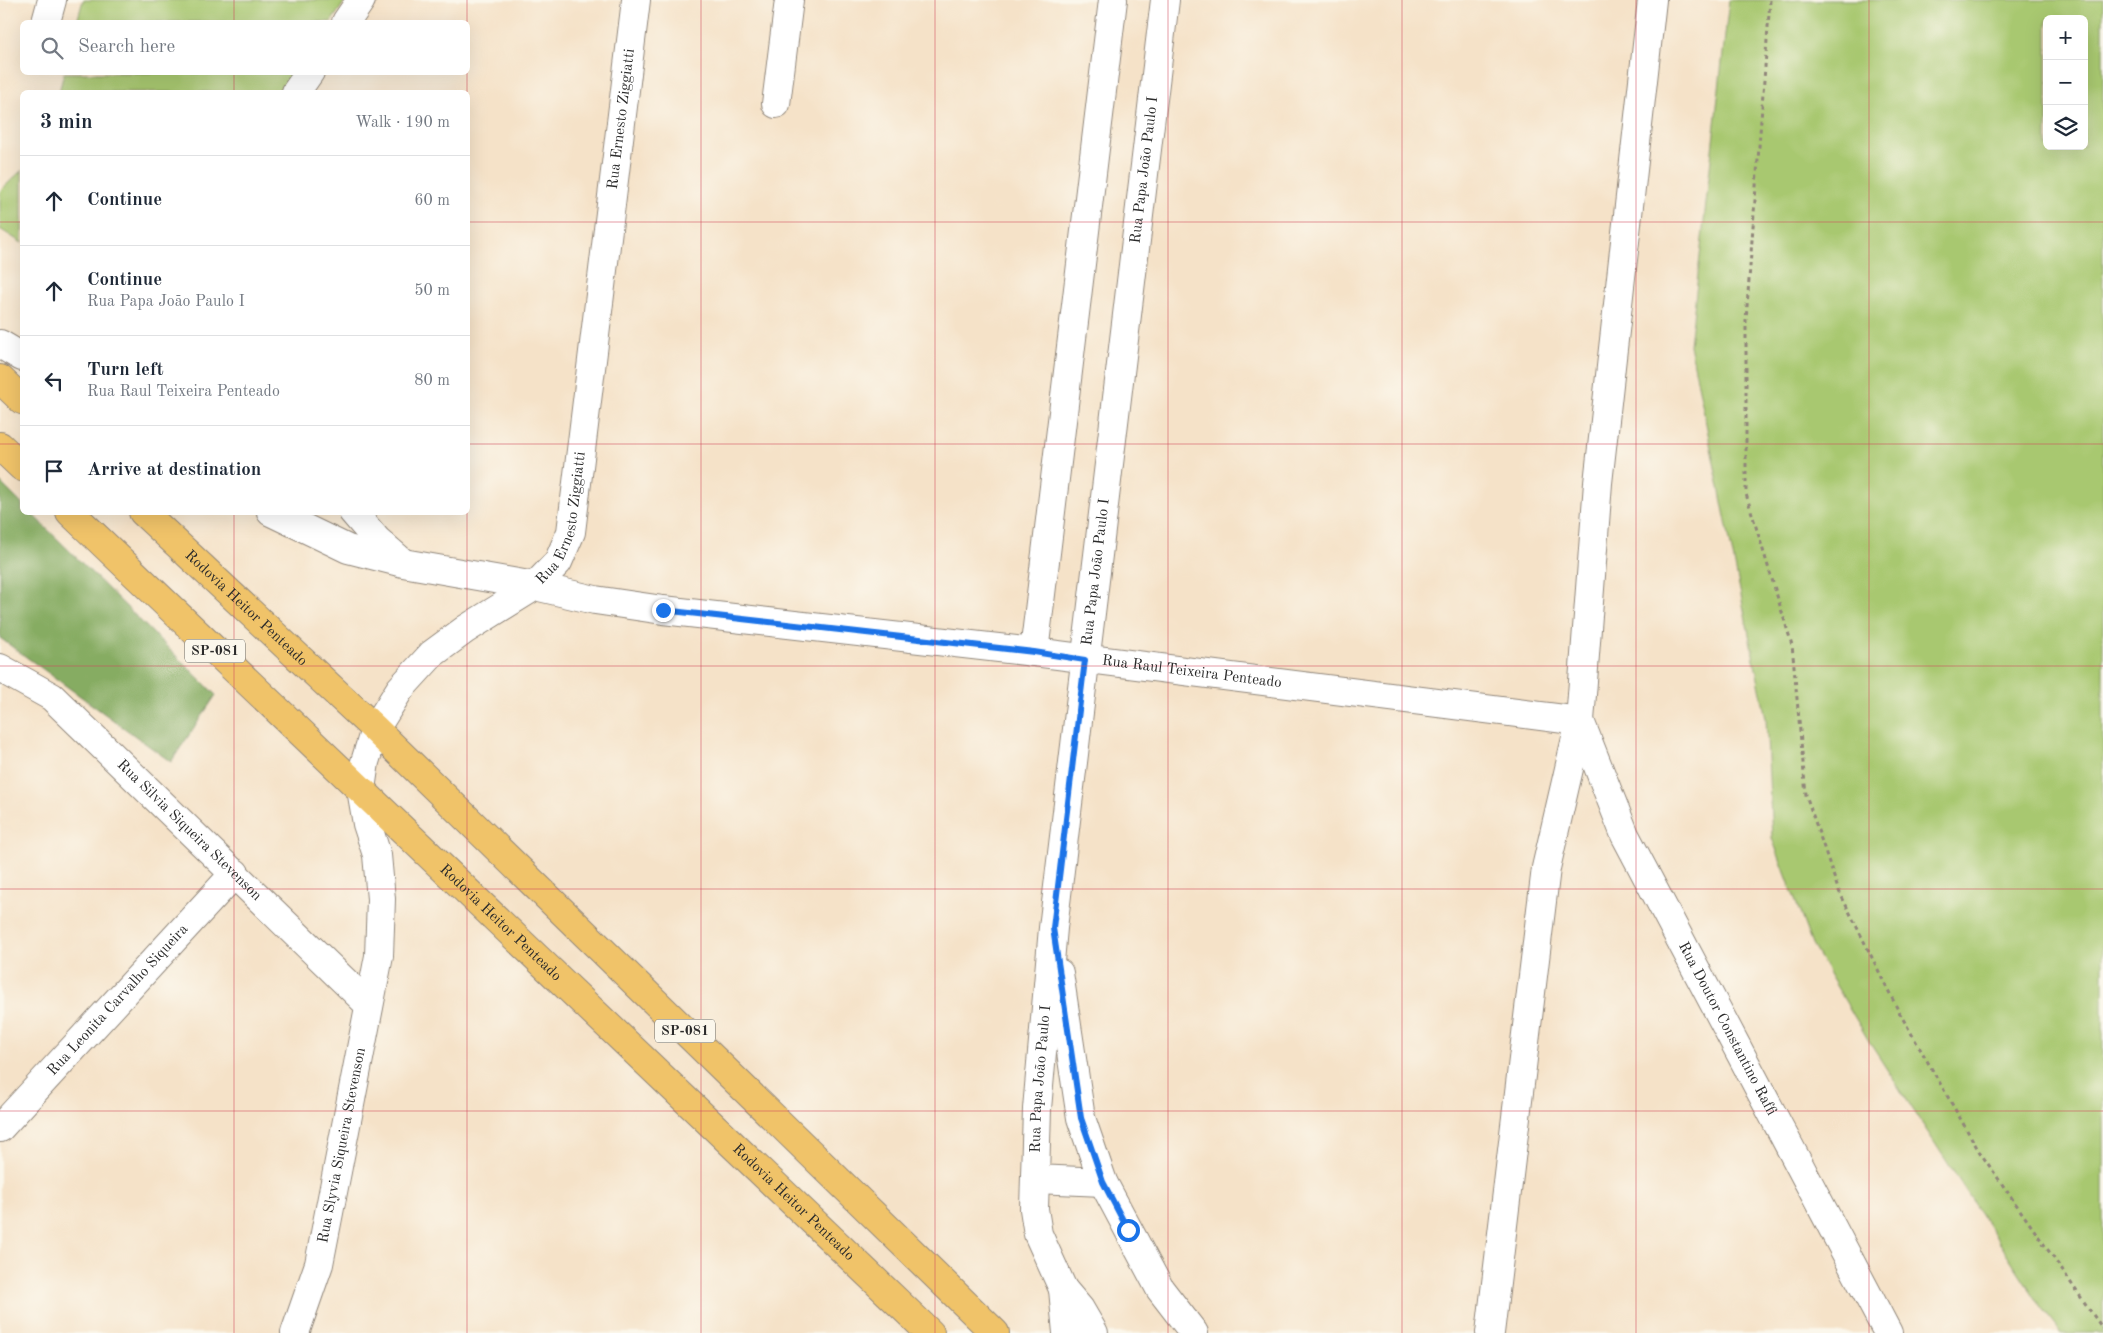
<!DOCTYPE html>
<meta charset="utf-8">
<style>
:root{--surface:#fff;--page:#f2f2f3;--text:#1f2937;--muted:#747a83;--line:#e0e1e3}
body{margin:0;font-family:"Old Standard TT",serif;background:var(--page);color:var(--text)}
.controls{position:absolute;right:15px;top:15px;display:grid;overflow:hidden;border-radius:8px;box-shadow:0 5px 20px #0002}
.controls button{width:45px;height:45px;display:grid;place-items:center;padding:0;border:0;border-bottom:1px solid var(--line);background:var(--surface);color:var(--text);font:25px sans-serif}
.stop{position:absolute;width:15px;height:15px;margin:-11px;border:4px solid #1a73e8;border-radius:50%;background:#fff}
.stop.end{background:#1a73e8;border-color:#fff;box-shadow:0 1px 5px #0008}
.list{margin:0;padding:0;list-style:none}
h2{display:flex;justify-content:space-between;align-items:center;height:65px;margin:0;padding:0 20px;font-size:21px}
h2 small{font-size:16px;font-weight:400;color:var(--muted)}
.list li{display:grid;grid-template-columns:32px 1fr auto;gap:15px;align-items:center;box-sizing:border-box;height:90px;padding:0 20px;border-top:1px solid var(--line)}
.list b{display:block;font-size:19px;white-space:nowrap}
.list p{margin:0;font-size:16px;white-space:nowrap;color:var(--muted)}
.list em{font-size:16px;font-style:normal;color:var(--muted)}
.icon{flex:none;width:28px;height:28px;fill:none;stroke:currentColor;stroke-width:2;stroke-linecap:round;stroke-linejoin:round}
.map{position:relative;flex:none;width:2103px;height:1333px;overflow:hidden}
.search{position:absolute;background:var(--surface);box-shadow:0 5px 20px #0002;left:20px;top:20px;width:450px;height:55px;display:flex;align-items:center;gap:12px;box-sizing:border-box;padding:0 18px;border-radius:8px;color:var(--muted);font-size:19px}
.panel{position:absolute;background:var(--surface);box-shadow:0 5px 20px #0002;left:20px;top:90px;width:450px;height:425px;border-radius:8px}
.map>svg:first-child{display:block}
</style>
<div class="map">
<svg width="2103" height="1333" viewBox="0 0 2103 1333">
<rect width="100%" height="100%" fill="#fbf7ec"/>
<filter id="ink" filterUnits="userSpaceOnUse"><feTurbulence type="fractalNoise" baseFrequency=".02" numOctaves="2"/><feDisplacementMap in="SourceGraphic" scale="10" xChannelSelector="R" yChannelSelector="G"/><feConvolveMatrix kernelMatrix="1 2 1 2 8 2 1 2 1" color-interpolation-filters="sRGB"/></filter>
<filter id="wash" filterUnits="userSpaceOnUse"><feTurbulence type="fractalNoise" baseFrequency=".0096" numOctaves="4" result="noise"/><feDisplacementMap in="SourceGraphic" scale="20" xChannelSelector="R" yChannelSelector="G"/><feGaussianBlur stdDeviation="1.12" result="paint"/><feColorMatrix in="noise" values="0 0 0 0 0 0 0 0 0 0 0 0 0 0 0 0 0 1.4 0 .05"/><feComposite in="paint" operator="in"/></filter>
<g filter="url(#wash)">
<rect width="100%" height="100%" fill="#f5e2c8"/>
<g fill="#a8c870" stroke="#6a7a4e" fill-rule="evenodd">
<path d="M83,0H346L331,22H77Z"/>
<path d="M1729,0H2103V1333H2061L2042,1308L1873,1048L1812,945L1772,838L1766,718L1690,345ZM2047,19H2084V146H2047Z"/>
<path d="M64,73H297L283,92H59Z"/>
<path d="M22,170V243L0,229V191Z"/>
</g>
<path fill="#86ac62" stroke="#586c46" d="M0,482L22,504V512L31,513L216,695L171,762L0,638Z"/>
</g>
<g filter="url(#ink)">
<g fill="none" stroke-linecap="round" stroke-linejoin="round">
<g stroke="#90867a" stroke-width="30">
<g id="minor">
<path d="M46,22L52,0"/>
<path d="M346,22L361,0"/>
<path d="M296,92L310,72"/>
<path d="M776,104L789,0"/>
<path d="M0,344L22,357"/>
<path id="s1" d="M271,512L348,549L403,563L535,586L595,600L663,610L1034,652L1580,721L1625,835L1888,1333"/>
<path d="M353,512L377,540L400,560"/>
<path d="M1034,652L1113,0"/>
<path id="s2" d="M0,668L52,697L369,1005"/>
<path d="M1059,973L1081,1118L1103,1182L1160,1289L1194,1333"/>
<path id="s3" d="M0,1128L235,873"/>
<path d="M1036,1179L1103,1182"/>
<path d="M1063,1289L1067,1333"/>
<path id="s4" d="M295,1333L319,1264L379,956L381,899L377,855L367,824L361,789L365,762L375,729L400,689L432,654L466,629L535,586L558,562L571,532L636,0"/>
<path id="s5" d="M1094,1333L1080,1309L1063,1289L1038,1234L1034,1209L1037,1109L1053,928L1165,0"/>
<path d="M1490,1333L1546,868L1580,721L1598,483L1652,0"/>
</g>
</g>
<g stroke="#90867a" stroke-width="30">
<g id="major">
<path d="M0,379L22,400"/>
<path d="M0,446L22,467"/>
<path id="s6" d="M70,512L930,1333"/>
<path id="s7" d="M143,512L375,729L995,1333"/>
</g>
</g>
<path stroke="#90867a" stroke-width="3" stroke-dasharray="4 4" stroke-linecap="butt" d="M1770,0L1746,320V494L1792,645L1806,795L1838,889L1899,1012L1979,1151L2103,1329"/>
<use href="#minor" stroke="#fff" stroke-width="28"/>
<use href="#major" stroke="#f0c369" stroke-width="28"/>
</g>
</g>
<g fill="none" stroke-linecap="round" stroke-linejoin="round" filter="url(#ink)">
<path stroke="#1a73e8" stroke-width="6" d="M663,610L1034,652L1085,660L1053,928L1081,1118L1103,1182L1128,1230"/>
</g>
<path fill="none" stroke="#d1495b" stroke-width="1" stroke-opacity="0.55" d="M234,0V22M467,0V22M701,0V1333M935,0V1333M1168,0V1333M1402,0V1333M1636,0V1333M1869,0V1333M234,72V92M467,72V92M0,222H22M468,222H2103M0,444H22M468,444H2103M234,512V1333M467,512V1333M0,666H2103M0,889H2103M0,1111H2103"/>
<g text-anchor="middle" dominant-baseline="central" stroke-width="4.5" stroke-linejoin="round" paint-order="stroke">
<g fill="#fbf7ec" stroke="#696865" stroke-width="1">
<rect x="185" y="639.5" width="60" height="23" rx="4"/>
<rect x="655" y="1019.5" width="60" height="23" rx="4"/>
</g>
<g font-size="14" font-weight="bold" fill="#2b2b2b">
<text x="215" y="651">SP-081</text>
<text x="685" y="1031">SP-081</text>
</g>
<g font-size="15" fill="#2b2b2b" stroke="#fbf7ec">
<text stroke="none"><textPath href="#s4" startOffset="1318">Rua Ernesto Ziggiatti</textPath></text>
<text stroke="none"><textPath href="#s5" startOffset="1185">Rua Papa João Paulo I</textPath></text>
<text stroke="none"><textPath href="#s4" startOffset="912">Rua Ernesto Ziggiatti</textPath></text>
<text stroke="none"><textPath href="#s5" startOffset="780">Rua Papa João Paulo I</textPath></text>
<text stroke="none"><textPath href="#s7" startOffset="141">Rodovia Heitor Penteado</textPath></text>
<text stroke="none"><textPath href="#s1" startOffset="939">Rua Raul Teixeira Penteado</textPath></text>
<text stroke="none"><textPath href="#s2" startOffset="251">Rua Silvia Siqueira Stevenson</textPath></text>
<text stroke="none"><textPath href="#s6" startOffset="595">Rodovia Heitor Penteado</textPath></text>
<text stroke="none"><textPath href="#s3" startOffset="174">Rua Leonita Carvalho Siqueira</textPath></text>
<text stroke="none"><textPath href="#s1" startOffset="1672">Rua Doutor Constantino Raffi</textPath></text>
<text stroke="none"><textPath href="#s5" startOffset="270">Rua Papa João Paulo I</textPath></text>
<text stroke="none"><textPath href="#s4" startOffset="194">Rua Slyvia Siqueira Stevenson</textPath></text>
<text stroke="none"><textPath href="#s6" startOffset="1000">Rodovia Heitor Penteado</textPath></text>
</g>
</g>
</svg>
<div class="controls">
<button>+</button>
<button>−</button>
<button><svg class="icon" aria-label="layers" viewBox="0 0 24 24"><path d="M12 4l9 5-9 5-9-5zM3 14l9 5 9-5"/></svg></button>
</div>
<div class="stop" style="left:1128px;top:1230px"></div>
<div class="stop end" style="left:663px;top:610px"></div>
<div class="search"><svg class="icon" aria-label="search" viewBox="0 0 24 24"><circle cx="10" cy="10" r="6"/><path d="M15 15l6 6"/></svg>Search here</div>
<section class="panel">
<h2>3 min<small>Walk · 190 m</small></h2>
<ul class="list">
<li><svg class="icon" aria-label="ahead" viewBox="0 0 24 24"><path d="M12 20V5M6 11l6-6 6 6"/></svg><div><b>Continue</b></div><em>60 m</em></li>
<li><svg class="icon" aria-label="ahead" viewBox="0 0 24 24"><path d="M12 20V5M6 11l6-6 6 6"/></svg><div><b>Continue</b><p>Rua Papa João Paulo I</p></div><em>50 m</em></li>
<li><svg class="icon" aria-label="left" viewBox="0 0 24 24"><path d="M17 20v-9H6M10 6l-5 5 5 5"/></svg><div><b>Turn left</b><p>Rua Raul Teixeira Penteado</p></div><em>80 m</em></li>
<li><svg class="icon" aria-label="arrive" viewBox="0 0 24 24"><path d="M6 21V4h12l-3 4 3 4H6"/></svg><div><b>Arrive at destination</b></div></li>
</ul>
</section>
</div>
